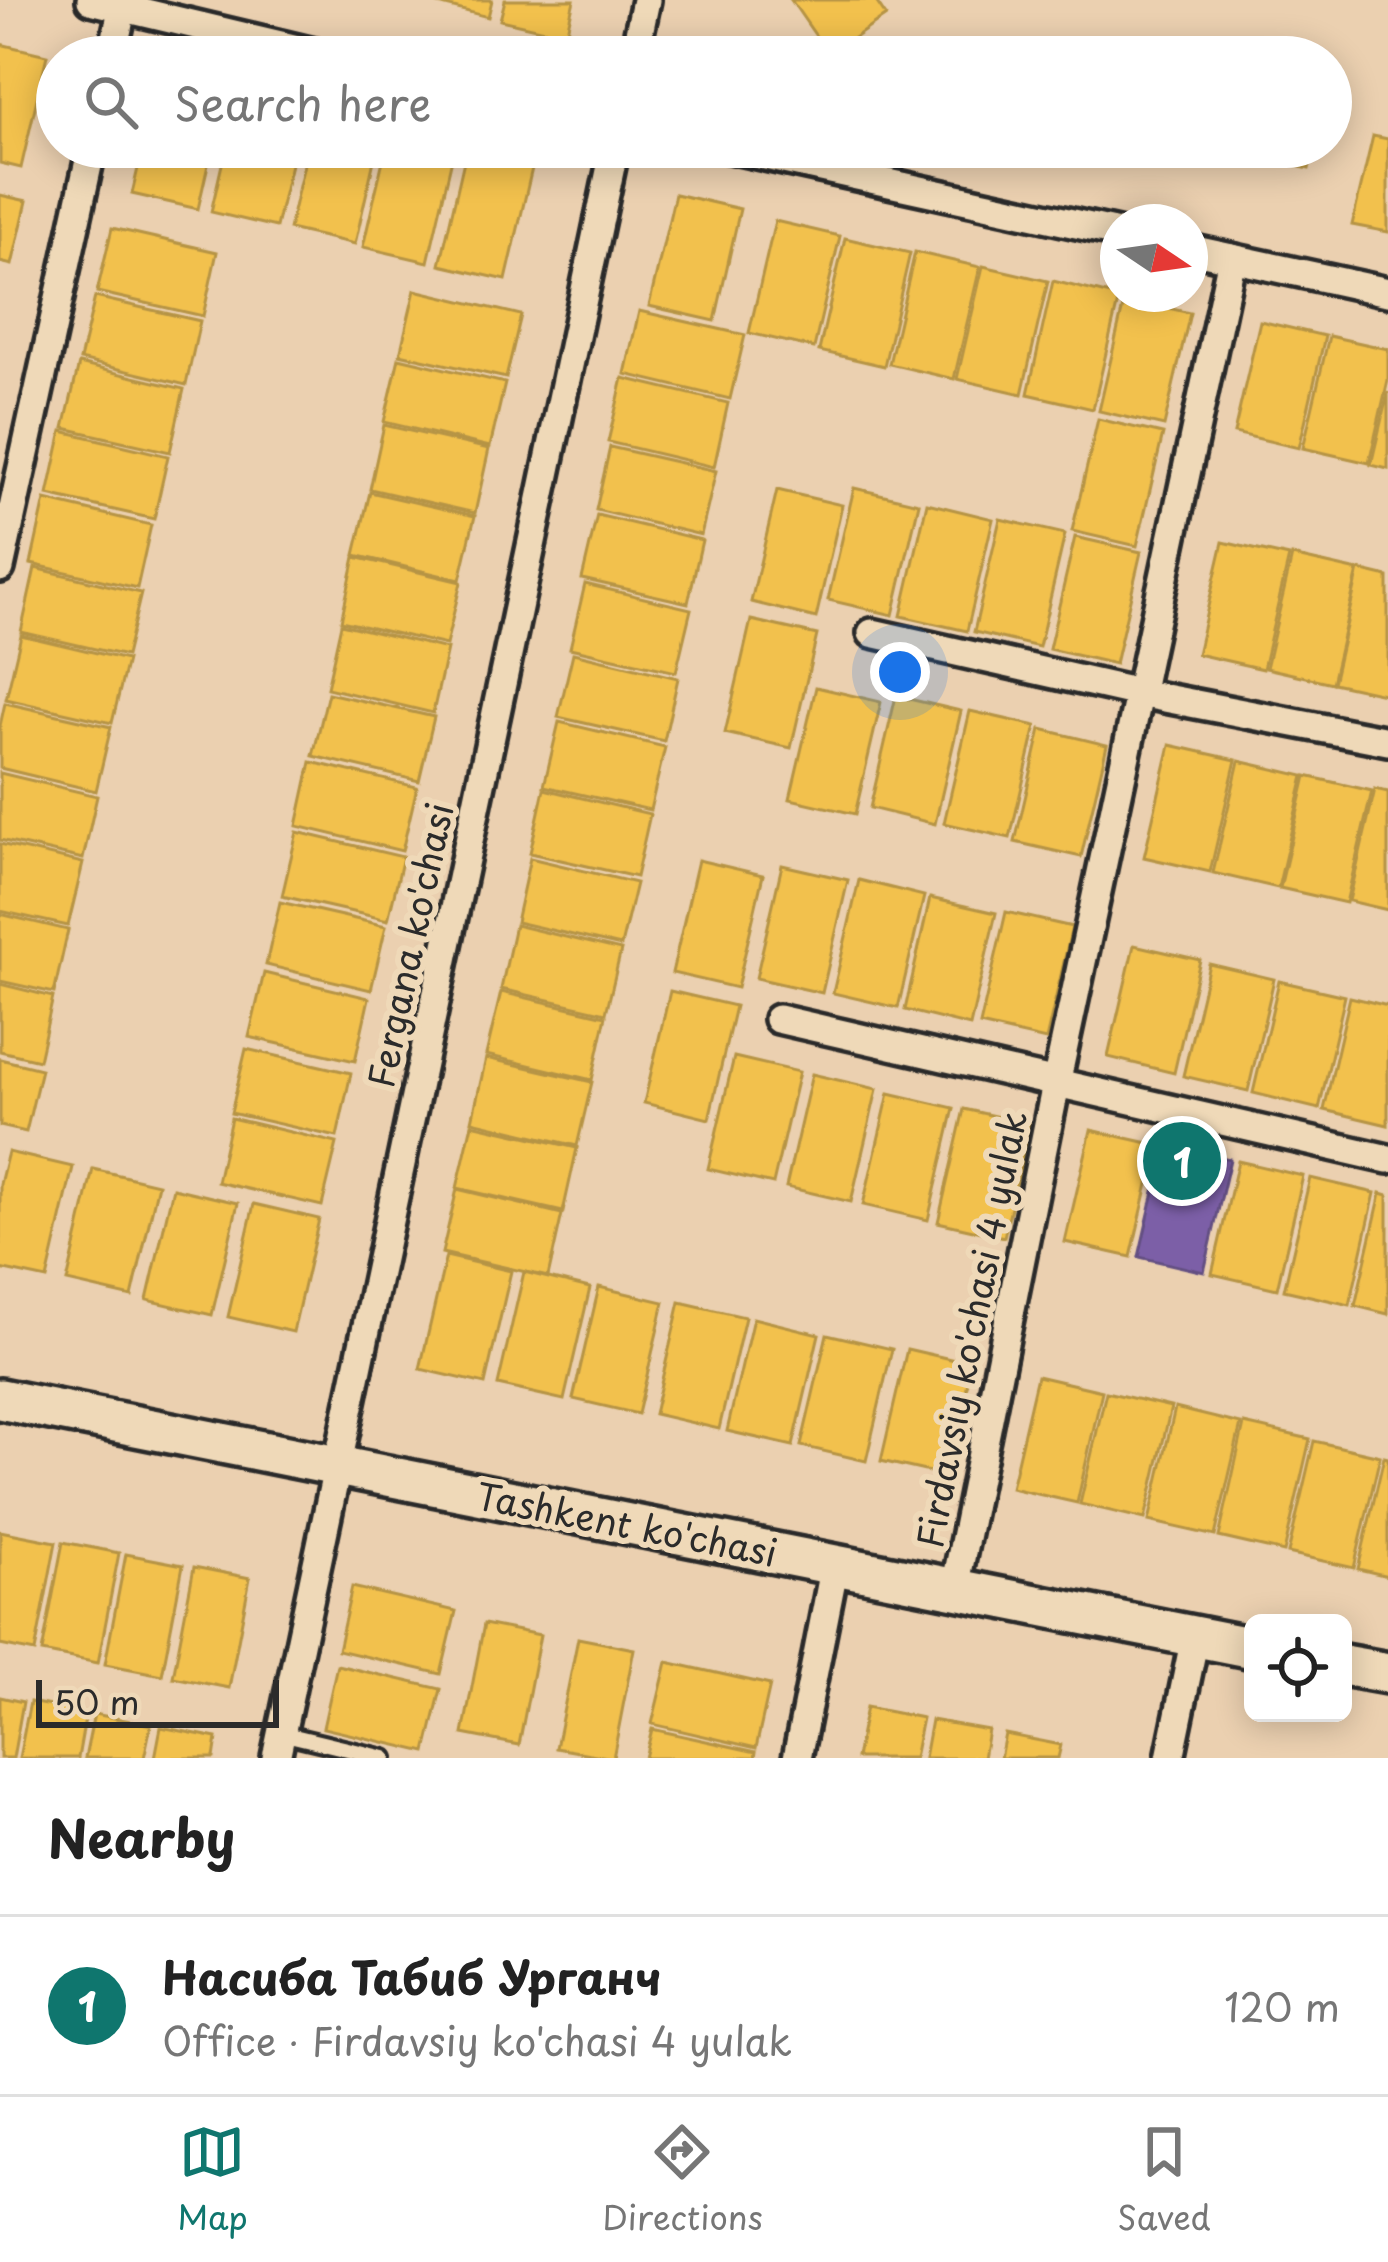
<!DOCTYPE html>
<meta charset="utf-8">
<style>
:root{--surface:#fff;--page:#f2f2f2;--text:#222;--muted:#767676;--line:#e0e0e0;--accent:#0f766e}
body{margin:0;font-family:"Playpen Sans",sans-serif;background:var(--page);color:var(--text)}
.controls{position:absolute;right:36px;bottom:36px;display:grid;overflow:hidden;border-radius:18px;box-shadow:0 6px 30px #0003}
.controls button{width:108px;height:108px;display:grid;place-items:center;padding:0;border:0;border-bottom:3px solid var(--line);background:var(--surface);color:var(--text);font:60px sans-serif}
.compass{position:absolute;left:1100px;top:204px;width:108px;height:108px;border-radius:50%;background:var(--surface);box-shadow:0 6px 30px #0003;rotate:103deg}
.scale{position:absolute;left:36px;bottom:30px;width:243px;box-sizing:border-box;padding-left:12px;border:6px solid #2b2b2b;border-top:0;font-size:33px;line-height:42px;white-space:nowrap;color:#2b2b2b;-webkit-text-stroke:9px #efd9b8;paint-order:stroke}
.you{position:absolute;left:900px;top:672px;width:42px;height:42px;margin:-30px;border:9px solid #fff;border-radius:50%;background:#1a73e8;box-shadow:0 0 0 18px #1a73e833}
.badge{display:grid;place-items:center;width:78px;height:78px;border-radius:50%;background:var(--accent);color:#fff;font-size:39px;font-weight:700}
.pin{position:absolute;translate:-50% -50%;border:6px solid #fff;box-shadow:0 3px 12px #0006}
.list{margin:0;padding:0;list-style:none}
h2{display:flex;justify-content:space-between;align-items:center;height:156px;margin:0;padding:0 48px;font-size:51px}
h2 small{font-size:39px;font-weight:400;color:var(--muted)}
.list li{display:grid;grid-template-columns:78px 1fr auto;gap:36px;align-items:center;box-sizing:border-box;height:180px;padding:0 48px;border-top:3px solid var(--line)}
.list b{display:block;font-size:45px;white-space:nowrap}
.list p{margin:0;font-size:39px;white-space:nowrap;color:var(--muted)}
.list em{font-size:39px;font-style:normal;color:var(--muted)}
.icon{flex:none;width:66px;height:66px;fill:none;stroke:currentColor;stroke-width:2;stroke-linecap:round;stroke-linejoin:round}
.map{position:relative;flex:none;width:1388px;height:1758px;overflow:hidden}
.search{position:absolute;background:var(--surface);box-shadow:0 6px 30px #0003;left:36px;right:36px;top:36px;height:132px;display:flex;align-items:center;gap:30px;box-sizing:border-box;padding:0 42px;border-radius:66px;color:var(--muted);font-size:45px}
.sheet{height:336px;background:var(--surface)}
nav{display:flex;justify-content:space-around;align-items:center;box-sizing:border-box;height:168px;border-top:3px solid var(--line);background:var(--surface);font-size:33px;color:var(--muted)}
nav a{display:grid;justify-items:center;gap:6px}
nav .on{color:var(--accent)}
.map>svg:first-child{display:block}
</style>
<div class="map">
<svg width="1388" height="1758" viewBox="0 0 1388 1758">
<rect width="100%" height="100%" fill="#ebd0b0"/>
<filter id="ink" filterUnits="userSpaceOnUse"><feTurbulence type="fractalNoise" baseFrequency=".00833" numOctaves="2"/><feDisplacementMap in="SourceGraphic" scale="24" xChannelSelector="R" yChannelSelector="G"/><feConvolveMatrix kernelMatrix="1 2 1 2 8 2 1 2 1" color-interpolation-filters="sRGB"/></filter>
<g filter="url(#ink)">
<g fill="#f2c14e" stroke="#b69444" stroke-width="3">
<path d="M423,0H492L488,17Z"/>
<path d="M505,0H574L566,35L500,20Z"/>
<path d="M791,0H875L886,16L829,55Z"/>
<path d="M0,44L47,55L21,168L0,163Z"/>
<path d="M1373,136L1388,139V232L1352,225Z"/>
<path d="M143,147H212L198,209L132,194Z"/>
<path d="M226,147H295L276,227L211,212Z"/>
<path d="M308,147H377L355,244L289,229Z"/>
<path d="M386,147L454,150L428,262L363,247Z"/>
<path d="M1277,147H1314L1309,169L1274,161Z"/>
<path d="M466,152L532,168L506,280L440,265Z"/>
<path d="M675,194L740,209L715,321L649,306Z"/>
<path d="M0,195L27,201L12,265L0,262Z"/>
<path d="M775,221L840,236L814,348L749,333Z"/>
<path d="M112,228L217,252L203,316L97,292Z"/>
<path d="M845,238L910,253L884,366L819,351Z"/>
<path d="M915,252L980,267L954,379L889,364Z"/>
<path d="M983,266L1048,281L1022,394L957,379Z"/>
<path d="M1053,281L1119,297L1093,409L1028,394Z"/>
<path d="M415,290L521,315L506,378L400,354Z"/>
<path d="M95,297L200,321L186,385L80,360Z"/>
<path d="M1125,298L1190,313L1164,426L1099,411Z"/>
<path d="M639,311L745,335L730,399L625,374Z"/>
<path d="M1260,321L1325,336L1299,448L1234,433Z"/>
<path d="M1329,336L1388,349V380L1369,463L1303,448Z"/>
<path d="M399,358L505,383L490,447L384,422Z"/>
<path d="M79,364L184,389L170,452L64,428Z"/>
<path d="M623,378L728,403L714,467L608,442Z"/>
<path d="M1388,392V469L1371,465Z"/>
<path d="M1098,419L1163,434L1137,546L1072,531Z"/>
<path d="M384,425L489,449L475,513L370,489Z"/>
<path d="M62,431L168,456L154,519L48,495Z"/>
<path d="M610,447L716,471L701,535L596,510Z"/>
<path d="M854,488L919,503L893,615L828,600Z"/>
<path d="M777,490L842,505L816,618L751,602Z"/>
<path d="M370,492L475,516L460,580L355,555Z"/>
<path d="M45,500L151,525L137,588L31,564Z"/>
<path d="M927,503L993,519L967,631L901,616Z"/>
<path d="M597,515L702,540L688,603L582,579Z"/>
<path d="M1000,519L1065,534L1039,647L974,632Z"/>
<path d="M1075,537L1141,552L1115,664L1049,649Z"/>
<path d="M1223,542L1289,557L1263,669L1197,654Z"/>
<path d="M1292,556L1358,571L1332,683L1266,668Z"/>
<path d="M355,557L461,582L446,645L341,621Z"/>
<path d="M35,568L141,593L126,656L21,632Z"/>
<path d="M1359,570L1388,577V695L1333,683Z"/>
<path d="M585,584L691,609L676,672L570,648Z"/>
<path d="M751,620L817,635L791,748L725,733Z"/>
<path d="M341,624L447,649L433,713L327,688Z"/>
<path d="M21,635L127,660L112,723L6,699Z"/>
<path d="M573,653L678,678L664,741L558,717Z"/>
<path d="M816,687L881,702L855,814L790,799Z"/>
<path d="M328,693L434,717L419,781L313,756Z"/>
<path d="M896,696L961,711L935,824L870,808Z"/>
<path d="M5,703L111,727L96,791L0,768V726Z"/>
<path d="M970,711L1036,726L1010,838L944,823Z"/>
<path d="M559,722L665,747L650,810L544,786Z"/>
<path d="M1041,729L1107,745L1081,857L1015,842Z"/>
<path d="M1170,745L1236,760L1210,872L1144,857Z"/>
<path d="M1239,761L1304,776L1278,888L1213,873Z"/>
<path d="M311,762L417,787L402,851L297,826Z"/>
<path d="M0,773L97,796L83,859L0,840Z"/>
<path d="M1306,776L1372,791L1346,903L1280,888Z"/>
<path d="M544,789L650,814L636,877L530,853Z"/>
<path d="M1375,789L1388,792V910L1349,901Z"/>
<path d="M297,832L403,857L388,920L282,896Z"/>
<path d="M0,844L83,863L68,926L0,911Z"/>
<path d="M530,858L636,883L621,946L516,922Z"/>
<path d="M698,860L763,875L737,988L672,973Z"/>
<path d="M782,865L848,880L822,993L756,978Z"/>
<path d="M859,880L924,896L898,1008L833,993Z"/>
<path d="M930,898L996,913L970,1026L905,1010Z"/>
<path d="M280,902L386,926L371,990L266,965Z"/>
<path d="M1006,912L1072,927L1046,1040L980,1025Z"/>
<path d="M0,914L68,930L54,993L0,981Z"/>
<path d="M515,925L621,950L606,1013L501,989Z"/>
<path d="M1134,945L1200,960L1174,1073L1108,1057Z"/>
<path d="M1209,964L1274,979L1248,1091L1183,1076Z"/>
<path d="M264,973L369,998L355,1061L249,1037Z"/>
<path d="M1279,981L1345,996L1319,1109L1253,1093Z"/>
<path d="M0,984L53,997L39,1060L0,1051Z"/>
<path d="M670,991L735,1006L709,1119L644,1103Z"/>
<path d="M501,992L606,1016L592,1080L486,1055Z"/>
<path d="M1350,997L1388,1006V1125L1324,1110Z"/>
<path d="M246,1049L351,1073L337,1137L231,1113Z"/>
<path d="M734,1057L799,1072L773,1184L708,1169Z"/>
<path d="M486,1058L592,1082L577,1146L472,1121Z"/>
<path d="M0,1059L41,1069L26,1132L0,1126Z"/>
<path d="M812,1074L877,1089L851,1202L786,1187Z"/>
<path d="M889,1093L954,1108L928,1220L863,1205Z"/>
<path d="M964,1109L1030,1124L1004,1237L938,1222Z"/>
<path d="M231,1118L337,1143L322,1206L217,1182Z"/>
<path d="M472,1124L577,1148L563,1212L457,1188Z"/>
<path d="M1091,1130L1157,1145L1131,1257L1065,1242Z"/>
<path d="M8,1152L73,1167L47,1279L0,1269V1184Z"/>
<path d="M1238,1161L1303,1176L1277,1289L1212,1274Z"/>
<path d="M93,1169L158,1184L132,1297L67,1282Z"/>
<path d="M1310,1178L1375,1193L1350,1305L1284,1290Z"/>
<path d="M173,1188L238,1203L212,1315L147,1300Z"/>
<path d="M457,1189L562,1214L548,1277L442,1253Z"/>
<path d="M1381,1193L1388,1195V1314L1355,1306Z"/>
<path d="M254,1204L319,1219L293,1332L228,1317Z"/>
<path d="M446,1256L511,1271L485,1384L420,1369Z"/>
<path d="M524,1272L590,1288L564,1400L498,1385Z"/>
<path d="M599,1287L664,1302L638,1414L573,1399Z"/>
<path d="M680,1302L745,1317L719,1429L654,1414Z"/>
<path d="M753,1318L819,1334L793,1446L727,1431Z"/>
<path d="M827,1334L892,1349L866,1461L801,1446Z"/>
<path d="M907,1349L972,1364L947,1476L881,1461Z"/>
<path d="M1037,1376L1102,1391L1077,1503L1011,1488Z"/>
<path d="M1106,1392L1171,1407L1145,1519L1080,1504Z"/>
<path d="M1175,1408L1241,1424L1215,1536L1149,1521Z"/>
<path d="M1244,1424L1310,1439L1284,1552L1219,1537Z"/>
<path d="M1314,1441L1380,1456L1354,1568L1288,1553Z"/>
<path d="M1384,1457L1388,1458V1576L1358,1569Z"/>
<path d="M0,1531L56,1542L35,1652L0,1645Z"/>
<path d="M63,1542L119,1553L98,1663L42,1652Z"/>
<path d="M126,1554L183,1565L162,1675L105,1664Z"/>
<path d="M194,1567L250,1578L229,1688L173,1677Z"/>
<path d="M352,1587L456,1611L441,1674L338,1650Z"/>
<path d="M484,1624L540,1635L519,1745L463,1734Z"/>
<path d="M578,1638L634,1649L613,1758L556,1748Z"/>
<path d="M667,1662L770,1685L756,1748L652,1724Z"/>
<path d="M337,1665L441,1689L426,1752L323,1728Z"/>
<path d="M0,1697L23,1702L13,1758H0Z"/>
<path d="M30,1702L86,1713L78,1758H19Z"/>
<path d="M866,1707L922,1718L914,1758H856Z"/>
<path d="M94,1714L151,1725L144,1758H85Z"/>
<path d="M931,1720L988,1730L983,1758H924Z"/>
<path d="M161,1727L217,1738L214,1758H155Z"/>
<path d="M652,1729L756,1752L755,1758H645Z"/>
<path d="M1005,1734L1061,1745L1058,1758H1000Z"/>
</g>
<path fill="#7b5ea7" stroke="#634f82" stroke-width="3" d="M1165,1144L1230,1159L1204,1272L1139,1257Z"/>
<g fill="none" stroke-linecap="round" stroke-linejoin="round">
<g stroke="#2b2b2b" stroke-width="22">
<path id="lane" d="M281,1733L385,1758"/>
</g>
<g stroke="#2b2b2b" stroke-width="36">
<g id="street">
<path d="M91,0L331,57"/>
<path d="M112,57L124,0"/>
<path d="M634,57L646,0"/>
<path d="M724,147L1118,233"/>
<path d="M1190,249L1388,292"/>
<path d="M0,568L92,147"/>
<path d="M872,633L1139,693L1388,741"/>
<path d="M778,1019L1388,1159"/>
<path d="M955,1588L1056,1084L1232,258"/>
<path d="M276,1758L615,147"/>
<path d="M797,1758L835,1564"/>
<path d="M1170,1758L1195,1637"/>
</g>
</g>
<g stroke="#2b2b2b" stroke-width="48">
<g id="secondary">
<path d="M0,1399L1253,1648"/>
<path d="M1343,1665L1388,1673"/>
</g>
</g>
<use href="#lane" stroke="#efd9b8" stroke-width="14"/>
<use href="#street" stroke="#efd9b8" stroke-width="27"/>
<use href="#secondary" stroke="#efd9b8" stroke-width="39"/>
</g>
</g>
<g text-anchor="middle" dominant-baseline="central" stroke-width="12" stroke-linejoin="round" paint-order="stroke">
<g font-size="36" fill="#2b2b2b" stroke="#efd9b8">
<text transform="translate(409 945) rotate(-78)">Fergana ko'chasi</text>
<text transform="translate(970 1329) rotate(-79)">Firdavsiy ko'chasi 4 yulak</text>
<text transform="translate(627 1523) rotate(11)">Tashkent ko'chasi</text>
</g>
</g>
</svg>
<div class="controls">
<button><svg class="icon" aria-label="locate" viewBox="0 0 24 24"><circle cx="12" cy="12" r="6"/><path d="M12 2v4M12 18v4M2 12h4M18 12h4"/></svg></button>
</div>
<svg class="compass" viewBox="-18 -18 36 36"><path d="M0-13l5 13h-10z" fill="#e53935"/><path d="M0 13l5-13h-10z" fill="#767676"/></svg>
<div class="scale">50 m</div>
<div class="you"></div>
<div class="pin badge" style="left:1182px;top:1161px">1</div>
<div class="search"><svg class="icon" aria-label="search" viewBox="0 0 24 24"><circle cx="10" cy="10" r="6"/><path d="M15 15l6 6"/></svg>Search here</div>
</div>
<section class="sheet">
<h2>Nearby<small></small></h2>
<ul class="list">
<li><span class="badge">1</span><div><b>Насиба Табиб Урганч</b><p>Office · Firdavsiy ko'chasi 4 yulak</p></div><em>120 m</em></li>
</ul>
</section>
<nav>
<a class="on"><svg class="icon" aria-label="map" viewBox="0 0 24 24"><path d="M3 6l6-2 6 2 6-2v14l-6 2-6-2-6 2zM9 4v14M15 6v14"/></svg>Map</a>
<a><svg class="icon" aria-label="directions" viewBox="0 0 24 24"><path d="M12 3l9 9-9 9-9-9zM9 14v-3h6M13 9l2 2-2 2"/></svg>Directions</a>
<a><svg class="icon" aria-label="saved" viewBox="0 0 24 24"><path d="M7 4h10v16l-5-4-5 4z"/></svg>Saved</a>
</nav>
